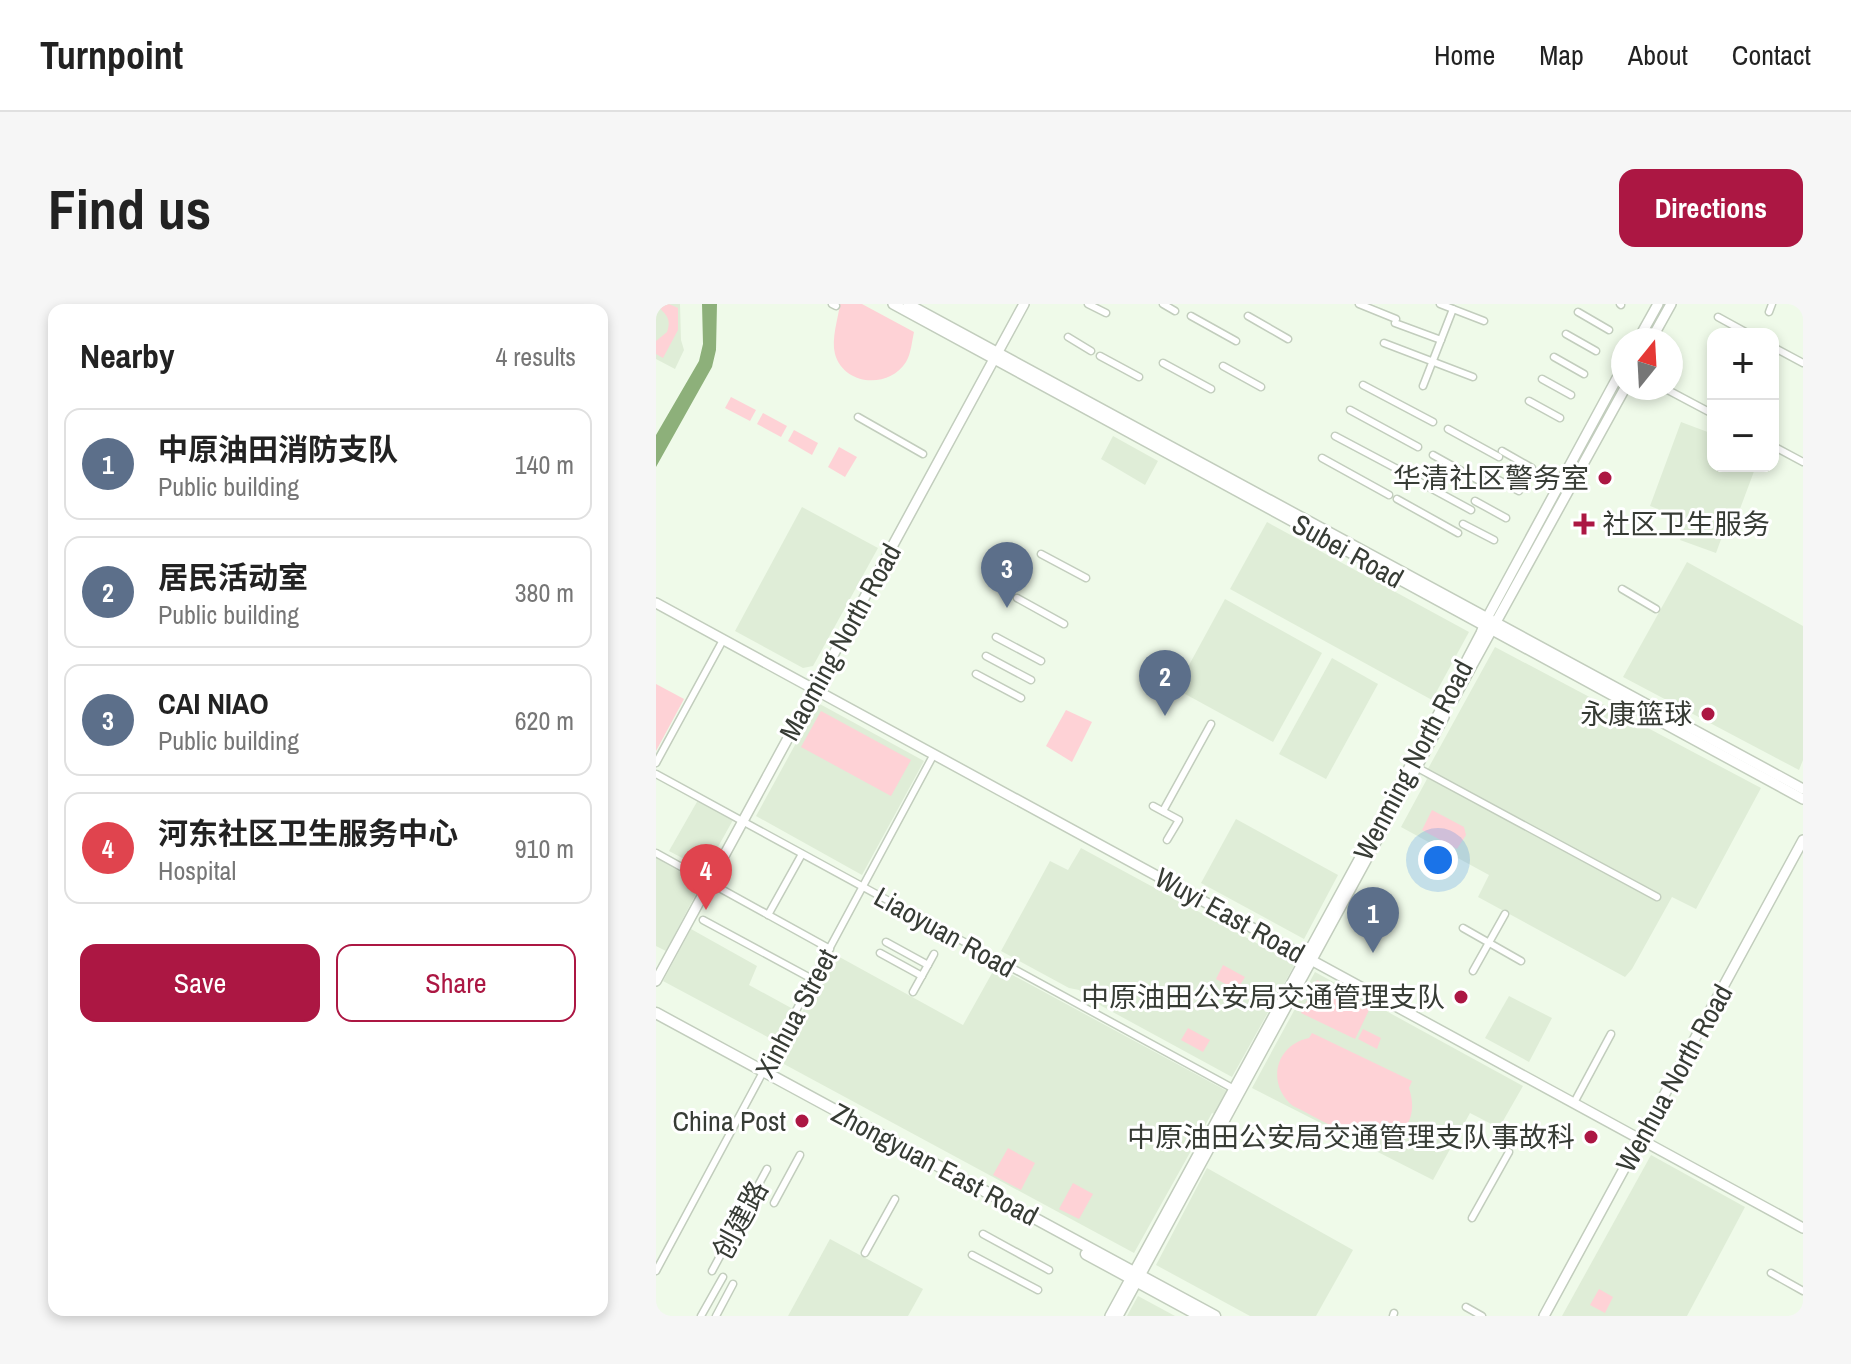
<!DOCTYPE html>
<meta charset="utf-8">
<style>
:root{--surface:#fff;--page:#f6f6f6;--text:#222;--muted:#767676;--line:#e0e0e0;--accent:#ac1743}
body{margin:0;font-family:"Archivo Narrow","Noto Sans SC",sans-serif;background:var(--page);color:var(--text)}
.controls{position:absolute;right:24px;top:24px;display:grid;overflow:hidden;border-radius:16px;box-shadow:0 4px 12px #0003}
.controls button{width:72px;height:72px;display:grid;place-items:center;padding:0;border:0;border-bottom:2px solid var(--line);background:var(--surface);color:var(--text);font:40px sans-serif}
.compass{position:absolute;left:955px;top:24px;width:72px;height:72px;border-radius:50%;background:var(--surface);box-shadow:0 4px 12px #0003;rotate:18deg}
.you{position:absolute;left:782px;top:556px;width:28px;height:28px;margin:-20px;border:6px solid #fff;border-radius:50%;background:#1a73e8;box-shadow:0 0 0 12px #1a73e833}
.badge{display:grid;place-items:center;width:52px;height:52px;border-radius:50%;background:var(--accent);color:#fff;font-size:26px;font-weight:700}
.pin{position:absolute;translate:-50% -66px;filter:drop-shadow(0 2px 4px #0008)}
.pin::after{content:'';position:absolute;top:42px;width:28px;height:24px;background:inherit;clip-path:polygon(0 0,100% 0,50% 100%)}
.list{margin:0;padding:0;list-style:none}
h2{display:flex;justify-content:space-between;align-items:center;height:104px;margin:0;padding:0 32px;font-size:34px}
h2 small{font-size:26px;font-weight:400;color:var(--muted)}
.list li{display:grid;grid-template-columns:52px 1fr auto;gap:24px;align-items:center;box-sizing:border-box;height:112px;margin:0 16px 16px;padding:0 16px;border:2px solid var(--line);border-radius:16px}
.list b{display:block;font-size:30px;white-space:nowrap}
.list p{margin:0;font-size:26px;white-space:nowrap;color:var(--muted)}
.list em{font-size:26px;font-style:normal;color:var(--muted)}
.actions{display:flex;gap:16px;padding:24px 32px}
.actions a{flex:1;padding:18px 0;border:2px solid var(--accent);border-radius:16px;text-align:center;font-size:28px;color:var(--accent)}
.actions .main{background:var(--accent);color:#fff}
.map{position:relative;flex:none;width:1147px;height:1012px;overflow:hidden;border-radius:16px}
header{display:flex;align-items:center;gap:48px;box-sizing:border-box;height:112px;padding:0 40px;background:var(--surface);border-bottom:2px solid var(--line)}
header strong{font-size:38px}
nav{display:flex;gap:44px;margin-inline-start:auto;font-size:28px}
.intro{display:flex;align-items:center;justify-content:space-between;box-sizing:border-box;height:192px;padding:0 48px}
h1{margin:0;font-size:56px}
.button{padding:20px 36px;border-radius:16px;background:var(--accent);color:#fff;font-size:28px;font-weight:700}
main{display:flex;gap:48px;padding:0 48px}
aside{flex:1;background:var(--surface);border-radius:16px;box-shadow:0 4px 12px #0003}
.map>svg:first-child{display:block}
</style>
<header>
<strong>Turnpoint</strong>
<nav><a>Home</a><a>Map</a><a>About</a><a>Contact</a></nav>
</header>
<div class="intro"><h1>Find us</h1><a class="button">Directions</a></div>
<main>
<aside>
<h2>Nearby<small>4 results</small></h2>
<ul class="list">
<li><span class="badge" style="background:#5c6f8a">1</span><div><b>中原油田消防支队</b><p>Public building</p></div><em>140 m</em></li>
<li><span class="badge" style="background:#5c6f8a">2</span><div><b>居民活动室</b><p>Public building</p></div><em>380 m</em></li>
<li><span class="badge" style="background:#5c6f8a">3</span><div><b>CAI NIAO</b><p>Public building</p></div><em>620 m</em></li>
<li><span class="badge" style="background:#e0444e">4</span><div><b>河东社区卫生服务中心</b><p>Hospital</p></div><em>910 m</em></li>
</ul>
<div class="actions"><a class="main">Save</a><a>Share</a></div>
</aside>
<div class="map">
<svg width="1147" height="1012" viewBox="0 0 1147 1012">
<rect width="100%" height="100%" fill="#effae9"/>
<g fill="#dfedd7">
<path d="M0,0H24L25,36L28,46L19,65L0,55Z"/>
<path d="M1025,118L1057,130V162H1100L1078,221L1071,219L1060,249L1024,236L1031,216L994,202Z"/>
<path d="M457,132L502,157L489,181L445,155Z"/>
<path d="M146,203L222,244L157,362L147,364L79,327Z"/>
<path d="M611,218L813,328L776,396L574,285Z"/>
<path d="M1031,258L1147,322V456L1143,466L967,373Z"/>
<path d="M569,295L666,349L617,438L520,385Z"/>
<path d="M839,343L1105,484L1040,605L1016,593L976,665L969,673L822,593L833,571L745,523L771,475L768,472Z"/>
<path d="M676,354L722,380L670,475L623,450Z"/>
<path d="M162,399L268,457L206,571L100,512Z"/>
<path d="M42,496L77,516L49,566L13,547Z"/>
<path d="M580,515L682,571L648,635L545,579Z"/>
<path d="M425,544L639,660L576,773L431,694L423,686L413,684L345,647L394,557L412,566Z"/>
<path d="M0,554L45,580L10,647L0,642Z"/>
<path d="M35,625L101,662L93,681L137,705L119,737L7,677Z"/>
<path d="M178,650L307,721L340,662L571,787L559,810L556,809L478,949L126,759L123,751Z"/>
<path d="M659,668L867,782L843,824L814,809L777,876L596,784Z"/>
<path d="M853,692L896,714L873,758L829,734Z"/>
<path d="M995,851L1089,903L1031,1012H906Z"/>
<path d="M551,864L697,946L660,1012H594L500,961Z"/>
<path d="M174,935L267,985L252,1012H132Z"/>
<path d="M482,992L519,1012H471Z"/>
</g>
<g fill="#fed2d6">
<path d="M0,0H13L22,4V26L7,54L0,50V37L11,28C17,13 7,9 0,0Z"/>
<path d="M184,0H206L258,28C256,37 255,50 250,58C233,85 188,82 179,50C175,35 182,15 184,0Z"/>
<path d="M75,93L100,106L94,117L69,104Z"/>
<path d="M107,109L131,122L125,133L101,120Z"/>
<path d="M138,126L162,139L156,151L132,137Z"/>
<path d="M183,143L201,153L189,173L172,163Z"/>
<path d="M0,380L28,395L0,447Z"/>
<path d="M410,406L436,418L416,458L390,442Z"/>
<path d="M165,407L255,456L235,492L145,443Z"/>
<path d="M776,506L808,523L810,531L801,545L766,526Z"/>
<path d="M567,661L589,673L581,686L560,675Z"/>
<path d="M661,676L715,702L699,735L645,709Z"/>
<path d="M532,724L554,736L547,748L525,736Z"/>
<path d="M707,725L725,734L721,745L702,735Z"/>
<path d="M656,729L756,777L753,784C757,797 758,809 751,821C726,858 666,815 637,802C610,780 619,741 653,734Z"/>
<path d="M352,844L379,859L365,886L337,871Z"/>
<path d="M417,879L437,890L423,915L403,905Z"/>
<path d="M943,985L957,993L949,1009L934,1001Z"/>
</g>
<path fill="#8db07a" d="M46,0H61L60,46L56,63L0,163V131L43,57L47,40Z"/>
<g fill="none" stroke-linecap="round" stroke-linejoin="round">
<g stroke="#c2cdbd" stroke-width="9">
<g id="street">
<path d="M176,0L180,2"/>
<path d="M432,0L450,9"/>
<path d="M507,0L519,7"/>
<path d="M703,0L740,15"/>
<path d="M784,0L828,17"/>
<path d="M964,0L965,1"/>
<path d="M922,8L953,26"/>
<path d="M1113,8L1116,0"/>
<path d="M535,12L580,37"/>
<path d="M592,12L632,35"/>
<path d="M1062,13L1093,30"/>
<path d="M739,19L785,36"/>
<path d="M910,30L940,47"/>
<path d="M412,33L435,47"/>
<path d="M728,39L817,73"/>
<path d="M1117,43L1147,59"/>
<path d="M444,52L483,73"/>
<path d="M898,53L928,70"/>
<path d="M507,59L555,85"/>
<path d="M567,62L605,83"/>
<path d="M886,75L915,91"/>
<path d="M707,81L777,118"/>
<path d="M767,82L797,5"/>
<path d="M1008,84L1057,110"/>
<path d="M873,97L904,114"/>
<path d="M694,106L762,143"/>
<path d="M202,113L267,150"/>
<path d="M792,125L843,153"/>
<path d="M679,132L745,167"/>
<path d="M1117,142L1147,158"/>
<path d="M846,147L876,164"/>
<path d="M777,151L829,180"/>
<path d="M666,154L733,191"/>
<path d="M833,171L863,187"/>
<path d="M758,175L815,206"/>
<path d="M741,195L802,229"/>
<path d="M819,197L850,214"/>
<path d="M807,220L838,236"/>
<path d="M385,250L430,274"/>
<path d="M966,285L1000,305"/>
<path d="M361,294L408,320"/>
<path d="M340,333L385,357"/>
<path d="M330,352L375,376"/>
<path d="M320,370L365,394"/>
<path d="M0,459L67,336"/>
<path d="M760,463L1001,593"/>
<path d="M0,470L578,785"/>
<path d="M497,502L523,516L511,536"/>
<path d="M507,507L555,420"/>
<path d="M0,549L174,645"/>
<path d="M112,611L146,550"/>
<path d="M47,616L158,676"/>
<path d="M807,624L865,657"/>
<path d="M230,638L272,661"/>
<path d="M224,649L266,672"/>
<path d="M817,667L849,610"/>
<path d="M257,688L278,650"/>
<path d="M920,795L955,730"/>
<path d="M118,899L144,851"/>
<path d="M816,914L853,848"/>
<path d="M327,930L393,966"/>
<path d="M209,949L239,895"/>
<path d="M316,951L382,986"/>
<path d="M0,967L278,450"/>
<path d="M56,967L111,865"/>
<path d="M1115,969L1147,987"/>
<path d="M810,1003L826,1012"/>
<path d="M45,1012L67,973"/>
<path d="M60,1012L77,980"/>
<path d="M737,1012L738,1009"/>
</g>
</g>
<g stroke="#c2cdbd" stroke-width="12">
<g id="secondary">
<path d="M237,0L1147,495"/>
<path d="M252,0L1147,485"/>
<path d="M982,36L1002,0"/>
<path d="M995,36L1015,0"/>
<path d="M0,299L1147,924"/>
<path d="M797,396L969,84"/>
<path d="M0,677L368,0"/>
<path d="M454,1012L784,407L825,329L831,314L967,63"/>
<path d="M462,1012L788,413"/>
<path d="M888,1012L1147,536"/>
</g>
</g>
<g stroke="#c2cdbd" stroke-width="13">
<g id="primary">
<path d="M0,709L559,1012"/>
<path d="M430,950L544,1012"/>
</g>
</g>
<use href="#street" stroke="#fff" stroke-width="6"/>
<use href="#secondary" stroke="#fff" stroke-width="9"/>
<use href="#primary" stroke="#fff" stroke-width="10"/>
</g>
<g fill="#ac1743" stroke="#fff" stroke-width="3">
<circle cx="949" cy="174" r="8"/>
<path d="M924 208h8v8h8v8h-8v8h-8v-8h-8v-8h8z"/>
<circle cx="1052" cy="410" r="8"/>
<circle cx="805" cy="693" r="8"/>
<circle cx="146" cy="817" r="8"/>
<circle cx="935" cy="833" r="8"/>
</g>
<g text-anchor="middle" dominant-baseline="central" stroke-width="6" stroke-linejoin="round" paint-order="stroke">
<g font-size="28" fill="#373c35" stroke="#fff" text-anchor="end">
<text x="933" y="174">华清社区警务室</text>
<text x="946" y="220" text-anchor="start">社区卫生服务</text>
<text x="1036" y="410">永康篮球</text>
<text x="789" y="693">中原油田公安局交通管理支队</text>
<text x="130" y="817">China Post</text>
<text x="919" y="833">中原油田公安局交通管理支队事故科</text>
</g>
<g font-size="28" fill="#373c35" stroke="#fff">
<text transform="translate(692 247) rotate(29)">Subei Road</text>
<text transform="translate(184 338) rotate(-61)">Maoming North Road</text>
<text transform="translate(757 456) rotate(-62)">Wenming North Road</text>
<text transform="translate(574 611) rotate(29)">Wuyi East Road</text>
<text transform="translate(289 628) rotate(29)">Liaoyuan Road</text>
<text transform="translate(140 709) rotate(-62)">Xinhua Street</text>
<text transform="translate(1018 774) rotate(-61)">Wenhua North Road</text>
<text transform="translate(279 860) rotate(28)">Zhongyuan East Road</text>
<text transform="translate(84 916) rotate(-62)">创建路</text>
</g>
</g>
</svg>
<div class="controls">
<button>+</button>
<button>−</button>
</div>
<svg class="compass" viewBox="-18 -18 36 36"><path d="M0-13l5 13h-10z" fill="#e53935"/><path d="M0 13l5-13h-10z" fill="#767676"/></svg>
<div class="you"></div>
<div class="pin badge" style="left:717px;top:649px;background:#5c6f8a">1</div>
<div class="pin badge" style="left:509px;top:412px;background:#5c6f8a">2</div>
<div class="pin badge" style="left:351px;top:304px;background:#5c6f8a">3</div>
<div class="pin badge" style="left:50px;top:606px;background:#e0444e">4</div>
</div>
</main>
